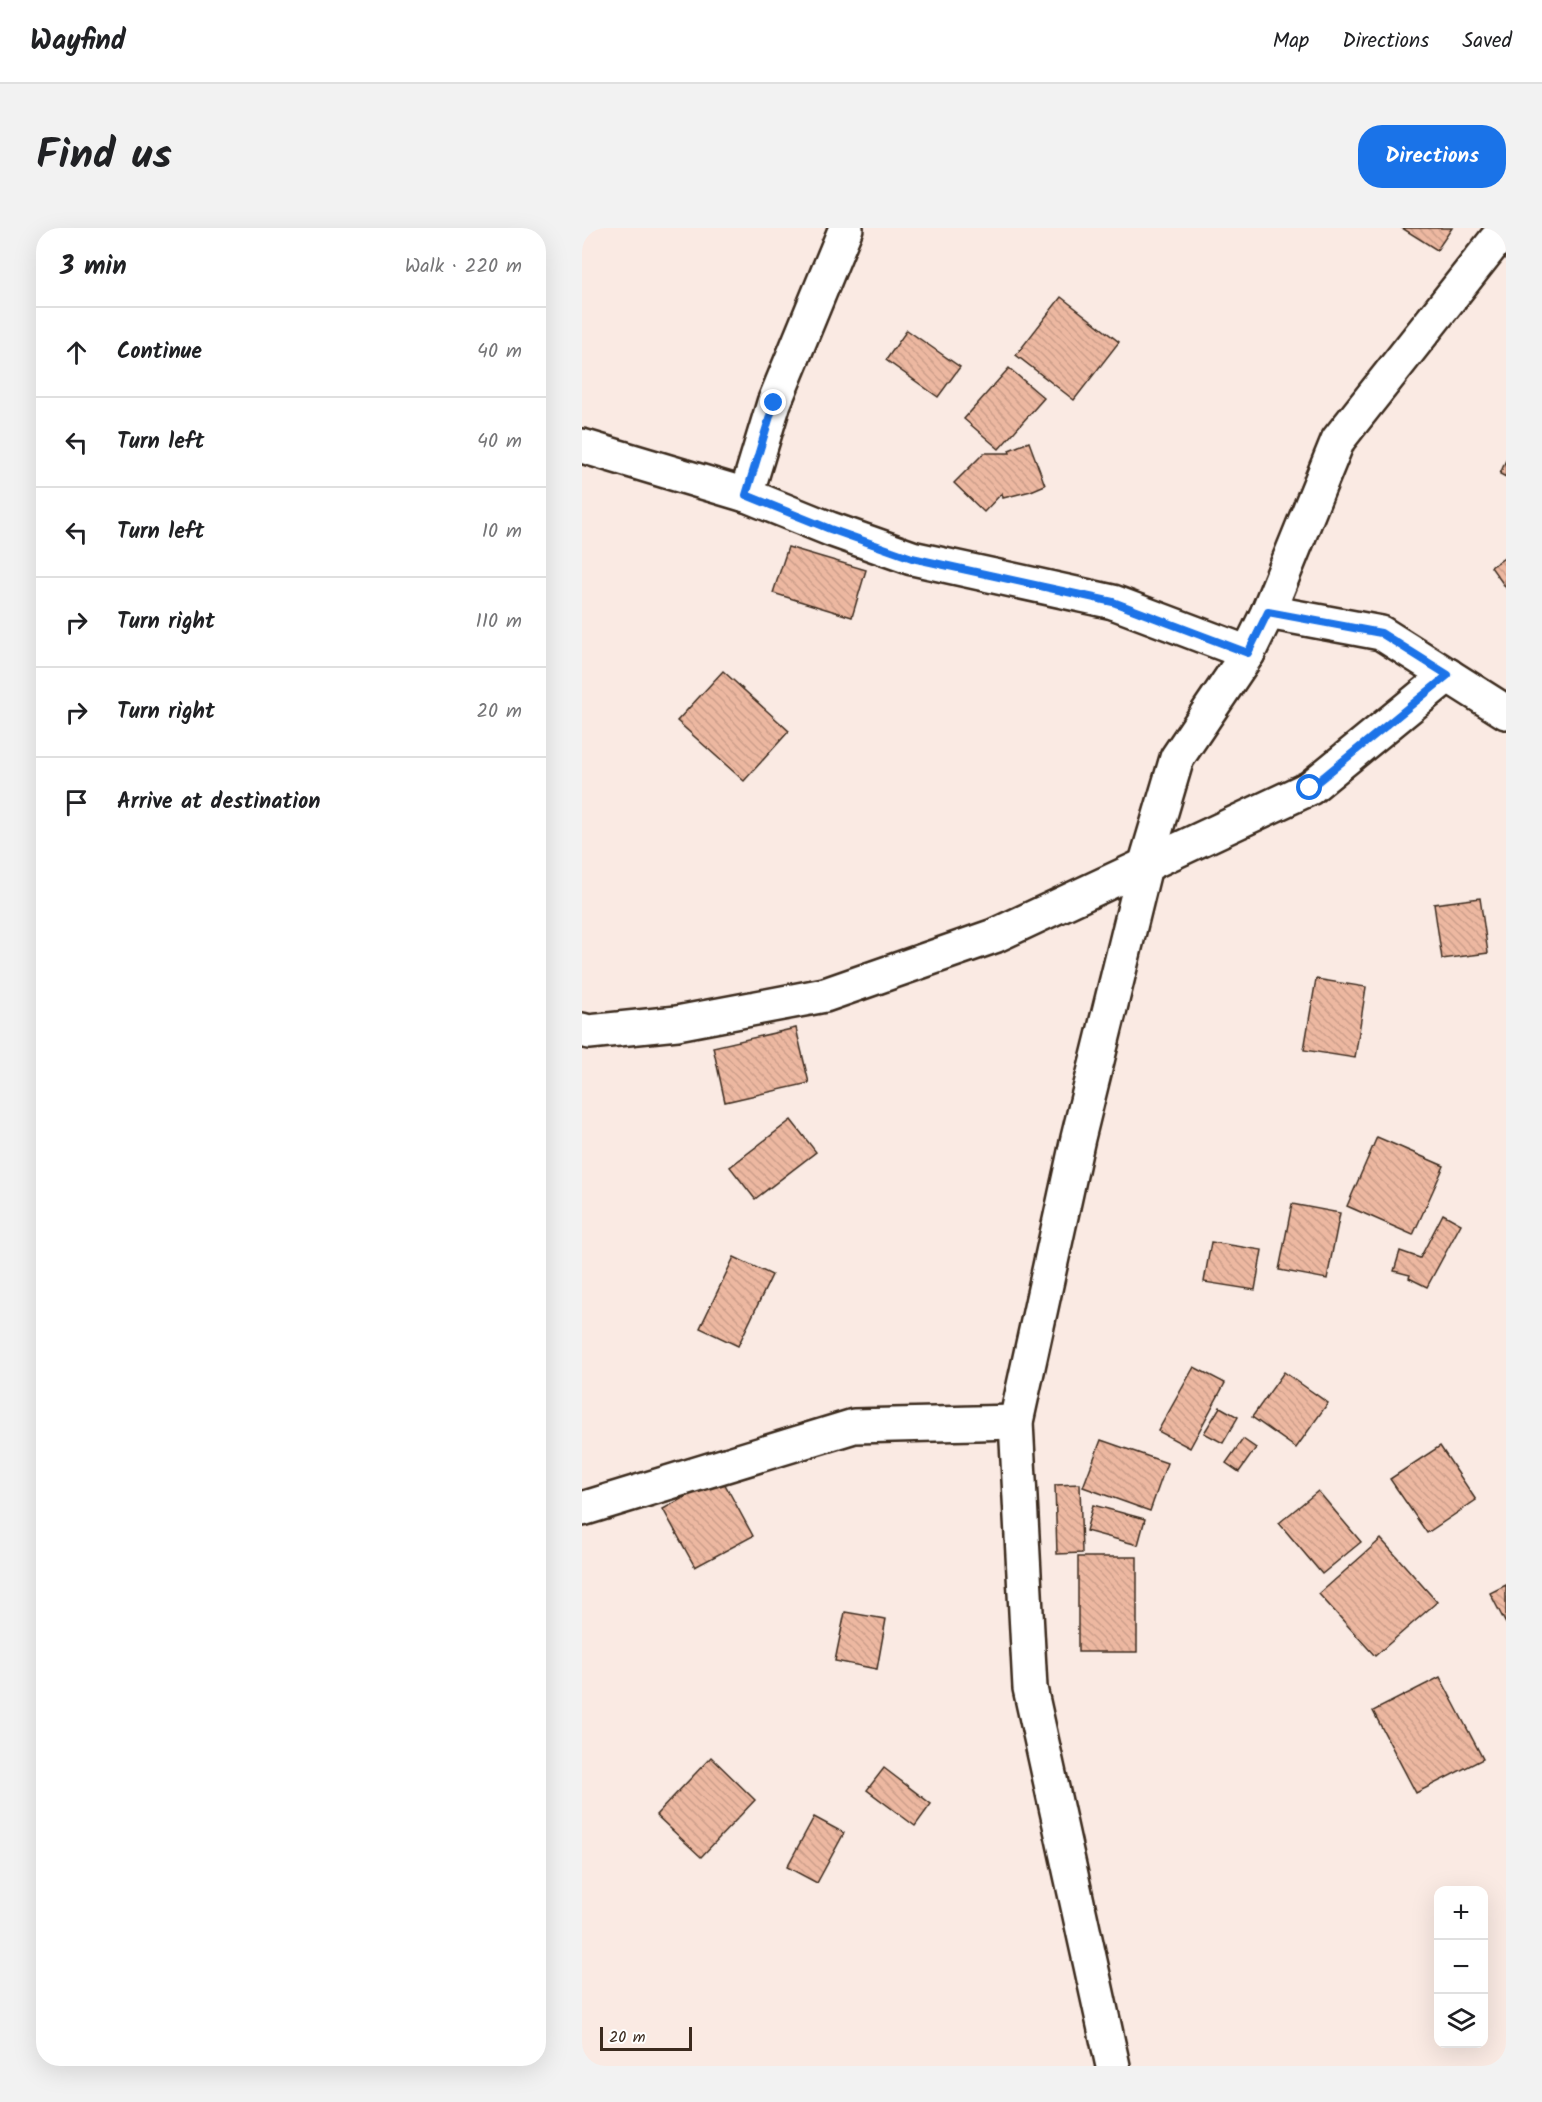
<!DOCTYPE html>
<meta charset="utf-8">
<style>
:root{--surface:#fff;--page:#f2f2f2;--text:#202124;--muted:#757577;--line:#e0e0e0;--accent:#1a73e8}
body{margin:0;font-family:Kalam,sans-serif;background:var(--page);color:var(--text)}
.controls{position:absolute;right:18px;bottom:18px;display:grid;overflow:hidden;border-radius:12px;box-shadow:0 6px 24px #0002}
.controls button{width:54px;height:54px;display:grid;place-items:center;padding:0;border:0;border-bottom:2px solid var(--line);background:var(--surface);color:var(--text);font:30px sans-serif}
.scale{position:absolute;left:18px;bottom:15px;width:92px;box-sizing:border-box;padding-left:6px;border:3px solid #3b2a1e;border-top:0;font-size:16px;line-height:21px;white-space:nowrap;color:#3b2a1e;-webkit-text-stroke:4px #fff;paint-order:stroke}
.stop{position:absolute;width:18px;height:18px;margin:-14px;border:4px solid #1a73e8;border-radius:50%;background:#fff}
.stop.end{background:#1a73e8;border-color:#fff;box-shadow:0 2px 6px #0008}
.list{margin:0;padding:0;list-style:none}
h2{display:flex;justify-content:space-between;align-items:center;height:78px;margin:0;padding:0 24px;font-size:26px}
h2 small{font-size:20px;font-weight:400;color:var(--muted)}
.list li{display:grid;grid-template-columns:39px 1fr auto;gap:18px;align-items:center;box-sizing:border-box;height:90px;padding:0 24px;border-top:2px solid var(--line)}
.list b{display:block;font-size:22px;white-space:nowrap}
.list em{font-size:20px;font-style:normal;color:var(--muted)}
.icon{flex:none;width:33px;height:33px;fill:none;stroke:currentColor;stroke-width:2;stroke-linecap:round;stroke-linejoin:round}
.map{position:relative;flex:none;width:924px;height:1838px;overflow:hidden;border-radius:24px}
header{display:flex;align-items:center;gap:36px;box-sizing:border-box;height:84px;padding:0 30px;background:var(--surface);border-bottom:2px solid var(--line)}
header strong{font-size:28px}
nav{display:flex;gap:33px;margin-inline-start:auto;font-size:21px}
.intro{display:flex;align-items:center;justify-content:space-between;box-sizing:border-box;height:144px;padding:0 36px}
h1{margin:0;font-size:42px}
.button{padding:15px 27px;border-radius:24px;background:var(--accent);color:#fff;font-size:21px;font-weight:700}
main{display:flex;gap:36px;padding:0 36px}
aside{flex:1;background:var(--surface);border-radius:24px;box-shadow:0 6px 24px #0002}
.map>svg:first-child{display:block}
</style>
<header>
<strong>Wayfind</strong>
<nav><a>Map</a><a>Directions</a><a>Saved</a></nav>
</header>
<div class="intro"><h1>Find us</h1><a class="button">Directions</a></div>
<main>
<aside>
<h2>3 min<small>Walk · 220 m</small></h2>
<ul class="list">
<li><svg class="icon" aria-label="ahead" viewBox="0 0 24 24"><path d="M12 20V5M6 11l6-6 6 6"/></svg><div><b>Continue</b></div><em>40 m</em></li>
<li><svg class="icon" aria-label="left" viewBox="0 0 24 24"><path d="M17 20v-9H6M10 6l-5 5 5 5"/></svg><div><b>Turn left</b></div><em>40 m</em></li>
<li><svg class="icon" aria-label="left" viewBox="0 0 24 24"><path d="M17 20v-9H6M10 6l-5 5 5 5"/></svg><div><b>Turn left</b></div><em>10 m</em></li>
<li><svg class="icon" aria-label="right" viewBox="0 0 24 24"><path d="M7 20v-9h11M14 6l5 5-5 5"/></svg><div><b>Turn right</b></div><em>110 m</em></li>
<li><svg class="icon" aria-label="right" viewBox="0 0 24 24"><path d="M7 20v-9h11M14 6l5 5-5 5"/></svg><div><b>Turn right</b></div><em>20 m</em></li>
<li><svg class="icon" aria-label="arrive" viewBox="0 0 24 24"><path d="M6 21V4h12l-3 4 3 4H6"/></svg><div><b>Arrive at destination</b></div></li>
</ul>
</aside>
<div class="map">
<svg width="924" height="1838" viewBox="0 0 924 1838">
<defs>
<pattern id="building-back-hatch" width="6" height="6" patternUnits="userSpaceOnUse" patternTransform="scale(1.5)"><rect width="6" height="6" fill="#edb8a1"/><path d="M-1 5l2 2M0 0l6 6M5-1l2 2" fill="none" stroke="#cc9e8a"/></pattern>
</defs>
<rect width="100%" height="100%" fill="#faeae3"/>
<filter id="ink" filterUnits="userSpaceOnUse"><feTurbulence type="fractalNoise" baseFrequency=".0167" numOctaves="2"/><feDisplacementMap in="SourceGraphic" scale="12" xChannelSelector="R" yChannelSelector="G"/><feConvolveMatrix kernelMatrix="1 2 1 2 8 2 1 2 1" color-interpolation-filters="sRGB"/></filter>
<g filter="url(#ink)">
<g fill="url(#building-back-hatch)" stroke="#3b2a1e" stroke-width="1.5">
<path d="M820,0H870L855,22Z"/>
<path d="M479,69L537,114L492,172L434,127Z"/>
<path d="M325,102L378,139L356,169L304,132Z"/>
<path d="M427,140L462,170L417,221L382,191Z"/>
<path d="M447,214L463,257L449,263L421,270L420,265L402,284L372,255L402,225H428L427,222Z"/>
<path d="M924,232V249L918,246Z"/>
<path d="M206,319L284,342L270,389L191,365Z"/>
<path d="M924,329V360L909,339Z"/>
<path d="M141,443L207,503L162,553L95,493Z"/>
<path d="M898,670L906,725L860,731L852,676Z"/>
<path d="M734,751L784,759L773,830L722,822Z"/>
<path d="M214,800L227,855L143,874L131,819Z"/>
<path d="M209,892L234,924L173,971L148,939Z"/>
<path d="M795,909L862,938L831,1007L765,978Z"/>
<path d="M710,976L758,985L745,1051L697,1042Z"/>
<path d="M861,986L879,996L845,1059L827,1050L828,1047L812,1043L818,1023L838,1030Z"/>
<path d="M629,1014L680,1022L673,1062L622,1054Z"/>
<path d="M152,1029L190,1047L156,1118L118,1100Z"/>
<path d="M612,1139L643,1155L608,1220L576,1203Z"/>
<path d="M702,1144L746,1175L714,1220L670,1189Z"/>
<path d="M638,1179L656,1189L641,1215L622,1205Z"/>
<path d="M661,1211L674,1220L657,1244L644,1235Z"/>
<path d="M519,1212L585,1235L568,1283L501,1259Z"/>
<path d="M858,1218L894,1272L845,1305L808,1251Z"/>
<path d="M139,1249L171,1308L113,1339L81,1281Z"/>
<path d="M498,1256L500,1325L475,1326L473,1257Z"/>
<path d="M736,1263L779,1314L740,1346L697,1295Z"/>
<path d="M511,1277L563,1291L556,1317L504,1303Z"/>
<path d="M799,1311L855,1374L793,1428L737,1366Z"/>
<rect x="496" y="1329" width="59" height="95"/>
<path d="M924,1357V1396L908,1365Z"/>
<path d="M263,1384L304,1391L295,1441L253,1433Z"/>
<path d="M858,1449L901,1531L834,1565L791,1483Z"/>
<path d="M129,1529L173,1572L119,1629L74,1587Z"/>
<path d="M302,1540L349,1576L333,1598L285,1562Z"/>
<path d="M232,1589L262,1605L235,1655L205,1639Z"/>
</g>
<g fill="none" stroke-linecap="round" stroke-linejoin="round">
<g stroke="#3b2a1e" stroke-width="38">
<g id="street">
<path d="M0,218L164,267L248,301L330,330L531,374L666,425"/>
<path d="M164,267L192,175L264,0"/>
<path d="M686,384L799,405L924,484"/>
<path d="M0,802L7,804L95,795L243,767L412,708L728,560L866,447"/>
<path d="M0,1281L272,1198L434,1194"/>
<path d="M531,1838L448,1460L434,1194L496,910L563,638L595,530L666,425L686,384L756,212L913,13L924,3"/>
</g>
</g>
<use href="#street" stroke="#fff" stroke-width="33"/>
</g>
</g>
<g fill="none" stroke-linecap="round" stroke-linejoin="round" filter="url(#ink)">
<path stroke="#1a73e8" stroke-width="8" d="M192,175L164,267L248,301L330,330L531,374L666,425L686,384L799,405L866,447L728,560"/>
</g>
</svg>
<div class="controls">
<button>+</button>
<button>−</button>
<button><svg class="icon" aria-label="layers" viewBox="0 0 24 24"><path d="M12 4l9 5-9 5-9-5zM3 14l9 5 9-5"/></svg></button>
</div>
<div class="scale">20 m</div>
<div class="stop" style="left:728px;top:560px"></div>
<div class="stop end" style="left:192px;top:175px"></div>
</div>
</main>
